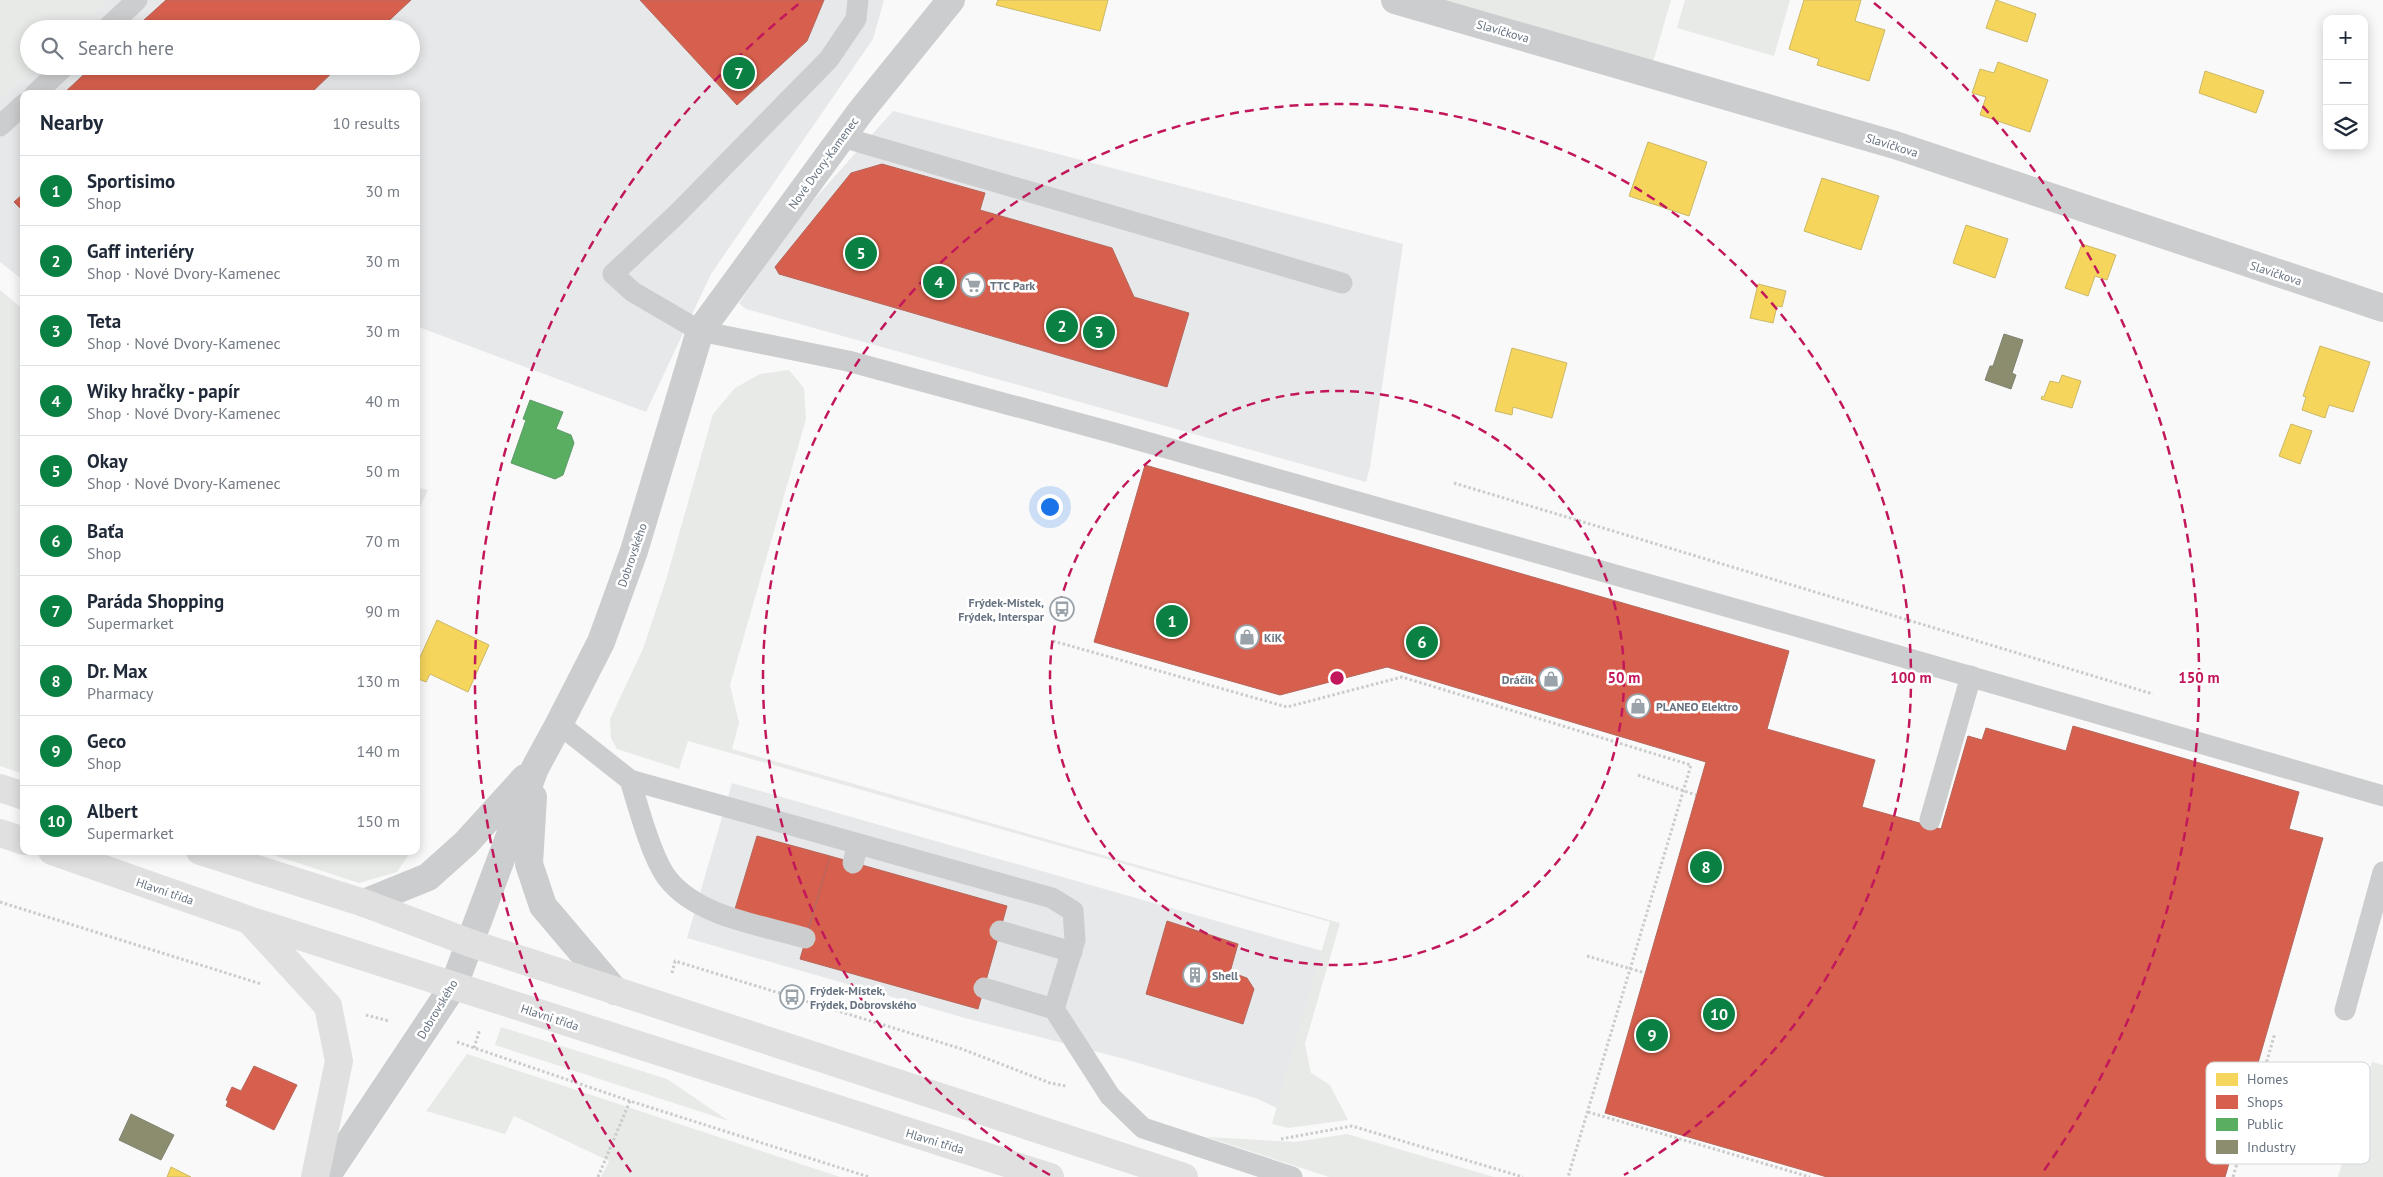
<!DOCTYPE html>
<meta charset="utf-8">
<style>
:root{--surface:#fff;--page:#f6f6f7;--text:#1f2937;--muted:#747a83;--line:#e0e1e3;--accent:#0b8043}
body{margin:0;font-family:"PT Sans",sans-serif;background:var(--page);color:var(--text)}
.controls{position:absolute;right:15px;top:15px;display:grid;overflow:hidden;border-radius:10px;box-shadow:0 2px 12px #0003}
.controls button{width:45px;height:45px;display:grid;place-items:center;padding:0;border:0;border-bottom:1px solid var(--line);background:var(--surface);color:var(--text);font:25px sans-serif}
.you{position:absolute;left:1049px;top:506px;width:18px;height:18px;margin:-12px;border:4px solid #fff;border-radius:50%;background:#1a73e8;box-shadow:0 0 0 8px #1a73e833}
.badge{display:grid;place-items:center;width:32px;height:32px;border-radius:50%;background:var(--accent);color:#fff;font-size:16px;font-weight:700}
.pin{position:absolute;translate:-50% -50%;border:2px solid #fff;box-shadow:0 1px 5px #0006}
.list{margin:0;padding:0;list-style:none}
h2{display:flex;justify-content:space-between;align-items:center;height:65px;margin:0;padding:0 20px;font-size:21px}
h2 small{font-size:16px;font-weight:400;color:var(--muted)}
.list li{display:grid;grid-template-columns:32px 1fr auto;gap:15px;align-items:center;box-sizing:border-box;height:70px;padding:0 20px;border-top:1px solid var(--line)}
.list b{display:block;font-size:19px;white-space:nowrap}
.list p{margin:0;font-size:16px;white-space:nowrap;color:var(--muted)}
.list em{font-size:16px;font-style:normal;color:var(--muted)}
.icon{flex:none;width:28px;height:28px;fill:none;stroke:currentColor;stroke-width:2;stroke-linecap:round;stroke-linejoin:round}
.map{position:relative;flex:none;width:2383px;height:1177px;overflow:hidden}
.search{position:absolute;background:var(--surface);box-shadow:0 2px 12px #0003;left:20px;top:20px;width:400px;height:55px;display:flex;align-items:center;gap:12px;box-sizing:border-box;padding:0 18px;border-radius:28px;color:var(--muted);font-size:19px}
.panel{position:absolute;background:var(--surface);box-shadow:0 2px 12px #0003;left:20px;top:90px;width:400px;height:765px;border-radius:10px}
.map>svg:first-child{display:block}
</style>
<div class="map">
<svg width="2383" height="1177" viewBox="0 0 2383 1177">
<rect width="100%" height="100%" fill="#f9f9f9"/>
<g fill="#e7e8e9">
<path d="M108,0H884L873,39L711,274L646,412L416,326V94H24V281L0,262V99L36,66H411V29H77Z"/>
<path d="M893,111L1403,244L1370,467L1366,482L746,309L739,303L794,222Z"/>
<path d="M732,783L1322,951L1277,1108L1258,1099L1125,1059L965,1018L687,938Z"/>
</g>
<g fill="#e7eae6">
<path d="M0,0H108L77,29H29V66H36L0,99Z"/>
<path d="M1427,0H1671L1652,66Z"/>
<path d="M1685,0H1790L1774,56L1677,28Z"/>
<path d="M0,290L24,310V774L0,766Z"/>
<path d="M789,370L804,388L806,419L730,685L739,723L732,749L1340,923L1305,1044L1311,1073L1330,1085L1348,1120L1288,1128L1272,1124L1330,922L688,741L679,769L617,749L611,738L610,719L643,649L666,580L713,414L735,388L760,374Z"/>
<path d="M416,487L428,490L416,515Z"/>
<path d="M261,851H411L397,872L359,883Z"/>
<path d="M501,1027L667,1079L729,1121L495,1045Z"/>
<path d="M467,1054L840,1177H601L609,1161L514,1116L505,1134L426,1111Z"/>
<path d="M2372,1062L2383,1065V1177H2338Z"/>
<path d="M1347,1134L1494,1177H1329L1207,1137L1295,1142Z"/>
</g>
<g fill="#f6d55c" stroke="#cbb867">
<path d="M998,0H1108L1100,31L996,5Z"/>
<path d="M1804,0H1861L1855,21L1885,30L1869,81L1817,65L1819,59L1789,49Z"/>
<path d="M1996,0L2036,14L2027,42L1986,28Z"/>
<path d="M1998,62L2048,80L2030,132L1980,115L1986,97L1972,93L1980,69L1994,73Z"/>
<path d="M2205,71L2264,91L2256,113L2199,93Z"/>
<path d="M1648,142L1707,162L1689,216L1629,196Z"/>
<path d="M1822,178L1879,196L1861,250L1804,231Z"/>
<path d="M1966,225L2008,239L1995,278L1953,263Z"/>
<path d="M2082,244L2116,255L2107,280L2095,276L2088,296L2065,288Z"/>
<path d="M1758,284L1786,291L1782,307L1777,306L1773,323L1750,318Z"/>
<path d="M2320,346L2370,362L2353,412L2329,405L2325,418L2302,410L2306,397L2303,396Z"/>
<path d="M1512,348L1567,363L1552,418L1513,407L1512,415L1495,411Z"/>
<path d="M2062,375L2081,381L2072,408L2041,399L2042,396L2044,397L2050,381L2059,383Z"/>
<path d="M2291,424L2312,431L2300,464L2279,456Z"/>
<path d="M437,620L489,645L468,692L430,674L426,682L416,678V666Z"/>
<path d="M171,1167L191,1177H167Z"/>
</g>
<g fill="#d6604d" stroke="#b5665c">
<path d="M166,0H411L380,29H134Z"/>
<path d="M640,0H824L807,41L737,105Z"/>
<path d="M93,66H339L310,94H63Z"/>
<path d="M882,164L985,193L980,210L1112,248L1134,297L1189,313L1167,387L779,274L775,267L851,173Z"/>
<path d="M24,193V212L14,202Z"/>
<path d="M1145,465L1789,651L1767,729L1875,760L1862,807L1941,829L1968,736L1982,740L1986,728L2066,751L2073,726L2299,792L2289,829L2323,838L2225,1177H1827L1605,1113L1706,762L1387,667L1280,695L1094,642Z"/>
<path d="M757,836L830,856L808,929L735,909Z"/>
<path d="M830,856L1007,906L978,1009L800,959Z"/>
<path d="M1167,921L1238,944L1230,972L1247,978L1254,989L1243,1024L1146,994Z"/>
<path d="M254,1066L297,1085L274,1130L226,1106L228,1101L226,1100L232,1087L241,1091Z"/>
</g>
<path fill="#5aae61" stroke="#5e9c6a" d="M530,400L563,412L556,429L571,435L574,443L563,475L555,479L511,463L526,420L523,419Z"/>
<g fill="#8c8c6e" stroke="#818473">
<path d="M2004,334L2023,340L2012,373L2016,375L2011,389L1985,380L1990,366H1993Z"/>
<path d="M131,1114L174,1135L161,1160L119,1140Z"/>
</g>
<g fill="none" stroke-linecap="round" stroke-linejoin="round">
<g stroke="#cacbcc" stroke-width="3" stroke-dasharray="2.5 2.5" stroke-linecap="butt">
<path d="M1454,483L2153,694"/>
<path d="M1053,641L1287,707L1402,677L1691,765L1568,1177"/>
<path d="M1638,775L1696,795"/>
<path d="M0,902L261,984"/>
<path d="M1587,956L1645,973"/>
<path d="M672,973L675,961L962,1049L1050,1083L1066,1086"/>
<path d="M366,1015L389,1021"/>
<path d="M457,1042L630,1101L869,1177"/>
<path d="M474,1048L480,1029"/>
<path d="M1588,1112L1810,1177"/>
<path d="M1281,1139L1352,1126L1523,1177"/>
<path d="M598,1177L630,1101"/>
<path d="M2233,1177L2275,1033"/>
</g>
<g stroke="#cccdce" stroke-width="21">
<path d="M858,0L856,19L829,59L677,214L613,274L633,292L700,331L848,361L1114,433L1785,623L2383,796"/>
<path d="M106,29L137,0"/>
<path d="M35,94L65,66"/>
<path d="M0,126L24,104"/>
<path d="M842,137L1342,283"/>
<path d="M559,724L630,780L1052,898L1073,911L1075,940L1054,1009"/>
<path d="M630,780C638,806 652,859 668,879C698,917 761,925 805,938"/>
<path d="M1930,820L1971,676"/>
<path d="M853,863L858,844"/>
<path d="M1000,931L1072,952"/>
<path d="M984,988L1054,1009L1110,1096L1143,1128L1292,1177"/>
<path d="M2345,1010L2383,872"/>
</g>
<g stroke="#cccdce" stroke-width="28">
<path d="M1395,0L1895,145L2383,308"/>
<path d="M533,797L529,864L543,906L615,991"/>
<path d="M364,903L428,877L466,843L525,778"/>
<path d="M326,1177L454,985L535,768L559,724L601,642L634,551L700,331L861,111L951,0"/>
</g>
<g stroke="#e0e0e1" stroke-width="28">
<path d="M0,788L24,796"/>
<path d="M0,833L24,841"/>
<path d="M52,851L249,920L1050,1177"/>
<path d="M200,851L364,903L470,943L1184,1177"/>
<path d="M250,921L328,1006L339,1061L315,1177"/>
</g>
</g>
<g fill="none" stroke="#c2185b" stroke-width="2.5" stroke-dasharray="9 6">
<circle cx="1337" cy="678" r="287"/>
<path d="M1050 1175A574 574 0 1 1 1624 1175"/>
<path d="M631 1172A862 862 0 0 1 800 3M1874 3A862 862 0 0 1 2043 1172"/>
</g>
<defs>
<g id="supermarket-ring" transform="scale(1.25)"><circle r="9.5" fill="#fff" stroke="#9aa2aa" stroke-width="1.5"/><path d="M-6-5.5h2.5l.6 2H6L4.5 2H-2.5L-4.4-4H-6ZM-1.5 3.2a1.3 1.3 0 1 0 .1 0ZM3 3.2a1.3 1.3 0 1 0 .1 0Z" fill="#9aa2aa"/></g>
<g id="bus-ring" transform="scale(1.25)"><circle r="9.5" fill="#fff" stroke="#9aa2aa" stroke-width="1.5"/><path d="M-5-6H5V4H4V6H2V4H-2V6H-4V4H-5ZM-3.5-4V0h7V-4ZM-3.5 1.2v1.5H-2V1.2ZM2 1.2v1.5H3.5V1.2Z" fill="#9aa2aa"/></g>
<g id="shop-ring" transform="scale(1.25)"><circle r="9.5" fill="#fff" stroke="#9aa2aa" stroke-width="1.5"/><path d="M-5-2.5h2.3a2.7 3.5 0 0 1 5.4 0H5L5.5 6h-11ZM-1.5-2.5h3a1.5 2.3 0 0 0-3 0Z" fill="#9aa2aa"/></g>
<g id="building-ring" transform="scale(1.25)"><circle r="9.5" fill="#fff" stroke="#9aa2aa" stroke-width="1.5"/><path d="M-4-6H4V6H1V3H-1V6H-4ZM-2.5-4.3h1.7v1.8h-1.7ZM.8-4.3h1.7v1.8H.8ZM-2.5-1h1.7V.8h-1.7ZM.8-1h1.7V.8H.8Z" fill="#9aa2aa"/></g>
</defs>
<g fill-rule="evenodd">
<use href="#supermarket-ring" x="973" y="285"/>
<use href="#bus-ring" x="1062" y="609"/>
<use href="#shop-ring" x="1247" y="637"/>
<use href="#shop-ring" x="1551" y="679"/>
<use href="#shop-ring" x="1638" y="706"/>
<use href="#building-ring" x="1195" y="975"/>
<use href="#bus-ring" x="792" y="997"/>
</g>
<g text-anchor="middle" dominant-baseline="central" stroke-width="5" stroke-linejoin="round" paint-order="stroke">
<g font-size="12" fill="#677380" stroke="#fff">
<text transform="translate(1503 31) rotate(16)">Slavíčkova</text>
<text transform="translate(1892 145) rotate(17)">Slavíčkova</text>
<text transform="translate(823 163) rotate(-54)">Nové Dvory-Kamenec</text>
<text transform="translate(2276 273) rotate(18)">Slavíčkova</text>
<text transform="translate(632 555) rotate(-71)">Dobrovského</text>
<text transform="translate(165 891) rotate(19)">Hlavní třída</text>
<text transform="translate(437 1009) rotate(-59)">Dobrovského</text>
<text transform="translate(550 1017) rotate(18)">Hlavní třída</text>
<text transform="translate(935 1141) rotate(17)">Hlavní třída</text>
</g>
<g font-size="12" font-weight="bold" fill="#677380" stroke="#fff" text-anchor="start">
<text x="990" y="285">TTC Park</text>
<text x="1044" y="602" text-anchor="end">Frýdek-Místek,<tspan x="1044" dy="14">Frýdek, Interspar</tspan></text>
<text x="1264" y="637">KiK</text>
<text x="1534" y="679" text-anchor="end">Dráčik</text>
<text x="1656" y="706">PLANEO Elektro</text>
<text x="1212" y="975">Shell</text>
<text x="810" y="990">Frýdek-Místek,<tspan x="810" dy="14">Frýdek, Dobrovského</tspan></text>
</g>
</g>
<rect x="2206" y="1062" width="164" height="102" rx="8" fill="#fff" stroke="#d1d5d9" stroke-width="1"/>
<rect x="2216" y="1073" width="22" height="13" fill="#f6d55c"/>
<rect x="2216" y="1095" width="22" height="14" fill="#d6604d"/>
<rect x="2216" y="1118" width="22" height="13" fill="#5aae61"/>
<rect x="2216" y="1140" width="22" height="14" fill="#8c8c6e"/>
<g font-size="14" fill="#677380">
<text x="2247" y="1084">Homes</text>
<text x="2247" y="1107">Shops</text>
<text x="2247" y="1129">Public</text>
<text x="2247" y="1152">Industry</text>
</g>
<circle cx="1337" cy="678" r="8" fill="#c2185b" stroke="#fff" stroke-width="2.5"/>
<g font-size="15" text-anchor="middle" font-weight="bold" fill="#c2185b" stroke="#fff" stroke-width="5" stroke-linejoin="round" paint-order="stroke">
<text x="1624" y="683">50 m</text>
<text x="1911" y="683">100 m</text>
<text x="2199" y="683">150 m</text>
</g>
</svg>
<div class="controls">
<button>+</button>
<button>−</button>
<button><svg class="icon" aria-label="layers" viewBox="0 0 24 24"><path d="M12 4l9 5-9 5-9-5zM3 14l9 5 9-5"/></svg></button>
</div>
<div class="you"></div>
<div class="pin badge" style="left:1172px;top:621px">1</div>
<div class="pin badge" style="left:1062px;top:326px">2</div>
<div class="pin badge" style="left:1099px;top:332px">3</div>
<div class="pin badge" style="left:939px;top:282px">4</div>
<div class="pin badge" style="left:861px;top:253px">5</div>
<div class="pin badge" style="left:1422px;top:642px">6</div>
<div class="pin badge" style="left:739px;top:73px">7</div>
<div class="pin badge" style="left:1706px;top:867px">8</div>
<div class="pin badge" style="left:1652px;top:1035px">9</div>
<div class="pin badge" style="left:1719px;top:1014px">10</div>
<div class="search"><svg class="icon" aria-label="search" viewBox="0 0 24 24"><circle cx="10" cy="10" r="6"/><path d="M15 15l6 6"/></svg>Search here</div>
<section class="panel">
<h2>Nearby<small>10 results</small></h2>
<ul class="list">
<li><span class="badge">1</span><div><b>Sportisimo</b><p>Shop</p></div><em>30 m</em></li>
<li><span class="badge">2</span><div><b>Gaff interiéry</b><p>Shop · Nové Dvory-Kamenec</p></div><em>30 m</em></li>
<li><span class="badge">3</span><div><b>Teta</b><p>Shop · Nové Dvory-Kamenec</p></div><em>30 m</em></li>
<li><span class="badge">4</span><div><b>Wiky hračky - papír</b><p>Shop · Nové Dvory-Kamenec</p></div><em>40 m</em></li>
<li><span class="badge">5</span><div><b>Okay</b><p>Shop · Nové Dvory-Kamenec</p></div><em>50 m</em></li>
<li><span class="badge">6</span><div><b>Baťa</b><p>Shop</p></div><em>70 m</em></li>
<li><span class="badge">7</span><div><b>Paráda Shopping</b><p>Supermarket</p></div><em>90 m</em></li>
<li><span class="badge">8</span><div><b>Dr. Max</b><p>Pharmacy</p></div><em>130 m</em></li>
<li><span class="badge">9</span><div><b>Geco</b><p>Shop</p></div><em>140 m</em></li>
<li><span class="badge">10</span><div><b>Albert</b><p>Supermarket</p></div><em>150 m</em></li>
</ul>
</section>
</div>
